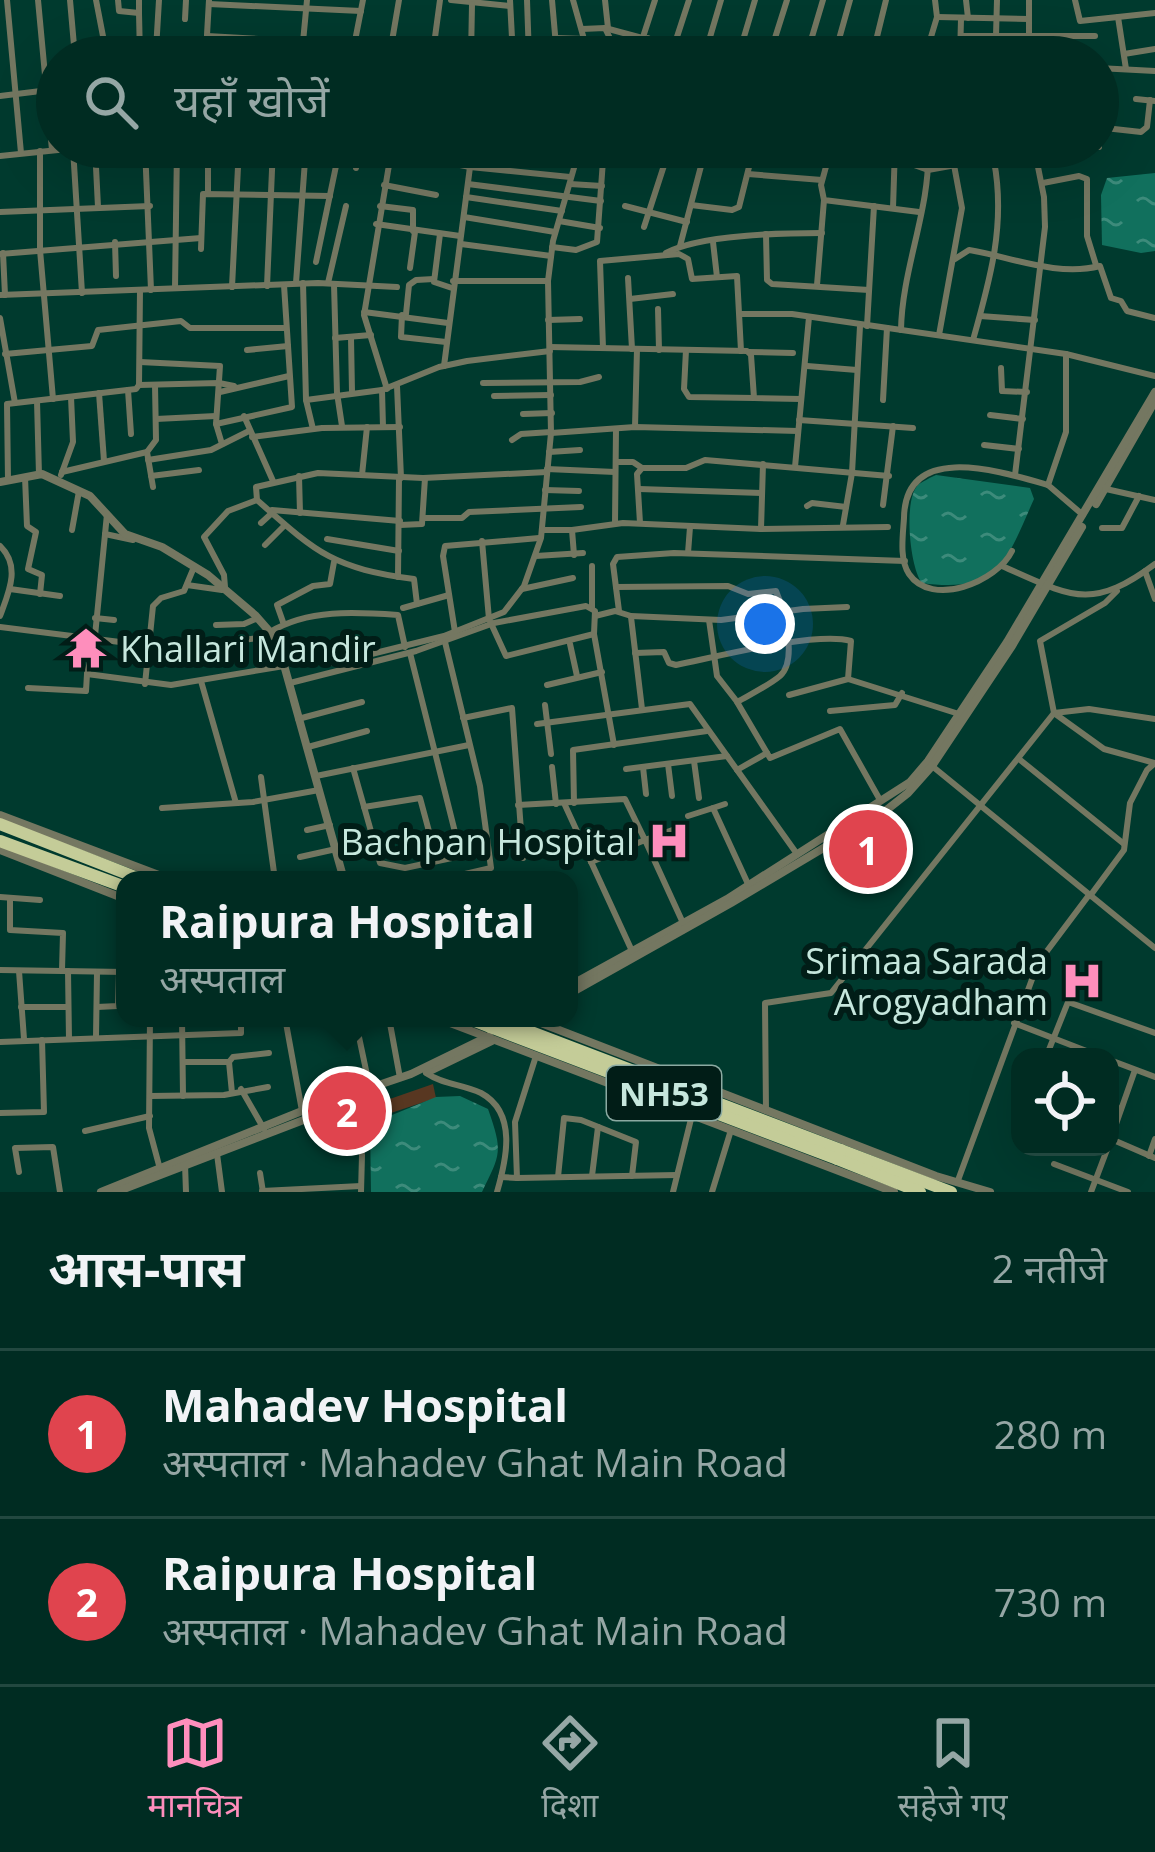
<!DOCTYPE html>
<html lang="hi">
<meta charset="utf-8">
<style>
:root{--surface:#002c22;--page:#0e382f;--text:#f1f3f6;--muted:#95a7a5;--line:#224840;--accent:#fe8ebc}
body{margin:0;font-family:"Open Sans","Noto Sans Devanagari",sans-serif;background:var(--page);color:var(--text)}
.controls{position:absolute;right:36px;bottom:36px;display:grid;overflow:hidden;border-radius:24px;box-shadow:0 12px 48px #0002}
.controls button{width:108px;height:108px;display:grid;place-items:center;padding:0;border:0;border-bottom:3px solid var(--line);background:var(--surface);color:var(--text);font:60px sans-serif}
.you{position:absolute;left:765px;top:624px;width:42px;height:42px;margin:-30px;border:9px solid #fff;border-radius:50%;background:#1a73e8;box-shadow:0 0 0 18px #1a73e833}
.badge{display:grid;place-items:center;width:78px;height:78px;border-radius:50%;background:var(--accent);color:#fff;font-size:39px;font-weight:700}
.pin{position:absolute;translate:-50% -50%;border:6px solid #fff;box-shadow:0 3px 12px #0006}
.popup{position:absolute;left:116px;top:871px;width:462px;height:156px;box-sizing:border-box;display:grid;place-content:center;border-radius:24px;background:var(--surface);filter:drop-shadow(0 3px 9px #0005);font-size:39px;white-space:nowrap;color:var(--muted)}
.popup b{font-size:45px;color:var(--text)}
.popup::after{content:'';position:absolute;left:50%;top:100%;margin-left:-24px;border:24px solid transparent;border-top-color:var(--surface)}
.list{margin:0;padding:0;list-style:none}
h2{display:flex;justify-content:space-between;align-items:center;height:156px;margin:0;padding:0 48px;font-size:51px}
h2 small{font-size:39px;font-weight:400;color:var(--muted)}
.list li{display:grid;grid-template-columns:78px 1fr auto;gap:36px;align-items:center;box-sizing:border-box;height:168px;padding:0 48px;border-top:3px solid var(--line)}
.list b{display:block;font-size:45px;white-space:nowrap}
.list p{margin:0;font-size:39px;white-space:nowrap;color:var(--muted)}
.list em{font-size:39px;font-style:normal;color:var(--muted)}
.icon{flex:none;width:66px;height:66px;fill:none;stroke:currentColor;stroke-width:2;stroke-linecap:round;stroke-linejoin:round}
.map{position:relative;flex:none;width:1155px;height:1192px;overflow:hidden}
.search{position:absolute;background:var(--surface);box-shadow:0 12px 48px #0002;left:36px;right:36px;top:36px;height:132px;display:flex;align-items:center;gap:30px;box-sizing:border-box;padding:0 42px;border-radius:66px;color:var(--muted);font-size:45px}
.sheet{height:492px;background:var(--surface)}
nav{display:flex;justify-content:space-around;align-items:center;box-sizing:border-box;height:168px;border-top:3px solid var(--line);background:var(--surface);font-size:33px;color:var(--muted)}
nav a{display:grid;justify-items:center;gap:6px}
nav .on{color:var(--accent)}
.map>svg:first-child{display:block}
</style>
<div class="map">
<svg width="1155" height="1192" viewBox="0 0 1155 1192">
<defs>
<pattern id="water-ripples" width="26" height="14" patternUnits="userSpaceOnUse" patternTransform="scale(3)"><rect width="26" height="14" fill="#11705d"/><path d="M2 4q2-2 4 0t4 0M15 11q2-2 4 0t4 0" fill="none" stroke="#3d8b7b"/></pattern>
</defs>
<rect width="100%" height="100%" fill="#003a2e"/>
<path fill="#583721" d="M433,1084L436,1098L364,1122L361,1109Z"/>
<g fill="url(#water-ripples)">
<path d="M1155,173V251L1141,253L1102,245L1101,195L1107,178Z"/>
<path d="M936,475L1030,488L1034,499C1007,559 1000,594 922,583C910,568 903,500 918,485C920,483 933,476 936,475Z"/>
<path d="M460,1096L488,1109C503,1152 501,1153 482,1192H371L370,1124L436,1097Z"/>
</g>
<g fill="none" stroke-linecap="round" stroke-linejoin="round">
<g stroke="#747761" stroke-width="6">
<path d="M7,0L21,153"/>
<path d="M38,0L52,150"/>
<path d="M70,0L75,57"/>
<path d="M96,0L107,57"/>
<path d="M118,0L119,11L139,13L140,57"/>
<path d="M451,0L510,6"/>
<path d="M510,0L513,57"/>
<path d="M527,0L529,57"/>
<path d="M552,0L557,57"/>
<path d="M573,0L589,57"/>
<path d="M605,0L608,28"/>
<path d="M966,0L968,18"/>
<path d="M1029,0V36"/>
<path d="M1075,0L1080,21L1118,17"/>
<path d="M209,4L361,11"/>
<path d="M139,13V0"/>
<path d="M937,17L1029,19"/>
<path d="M185,19L186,0"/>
<path d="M605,28L619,57"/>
<path d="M582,29L605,28L713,57"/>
<path d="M207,35L209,0"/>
<path d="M207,36L397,47L476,57"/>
<path d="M962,36H1095"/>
<path d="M996,36L997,0"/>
<path d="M643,37L655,0"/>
<path d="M556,38L586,39"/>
<path d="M303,42L307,0"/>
<path d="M354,46L363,0"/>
<path d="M674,46L689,0"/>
<path d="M391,47L399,0"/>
<path d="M156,50L159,0"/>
<path d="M139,51L206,47"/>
<path d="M433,52L440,0"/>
<path d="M705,54L721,0"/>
<path d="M1124,54L1155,49"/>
<path d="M238,57L239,38"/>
<path d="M273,57L275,40"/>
<path d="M309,57L312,42"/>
<path d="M471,57L472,4"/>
<path d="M642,57L648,38"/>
<path d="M738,57L755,0"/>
<path d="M769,57L787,0"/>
<path d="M806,57L823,0"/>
<path d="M834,57L850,0"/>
<path d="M872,57L886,0"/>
<path d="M925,57L937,17L935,0"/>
<path d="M960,57L961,19"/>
<path d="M1098,68L1155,71"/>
<path d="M1126,69L1118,17L1155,13"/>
<path d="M0,96L57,89"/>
<path d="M1136,99L1155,101"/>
<path d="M1098,111L1103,68"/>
<path d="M1098,121L1105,128L1141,132L1147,127L1150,100"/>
<path d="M95,147L98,207"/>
<path d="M145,147L151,290"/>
<path d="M830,147L835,155L892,157L928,170L1058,147"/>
<path d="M965,147L967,163"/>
<path d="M1094,147H1099"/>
<path d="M73,148L82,293"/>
<path d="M40,151V250L53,399"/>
<path d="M391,151L470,167L570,177"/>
<path d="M830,152L821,185L824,200L919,212"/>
<path d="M0,156L87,147"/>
<path d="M450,163L455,147"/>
<path d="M356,168L359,147"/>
<path d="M748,174L822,180"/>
<path d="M1043,183L1079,176L1087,179V236L1096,265"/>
<path d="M468,184L601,201"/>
<path d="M570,184L602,186"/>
<path d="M384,185L436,195"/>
<path d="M208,194V147"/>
<path d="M466,197L562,211"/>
<path d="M691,205L732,210L739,207L754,147"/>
<path d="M380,206L413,210V231"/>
<path d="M625,206L687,222"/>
<path d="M893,208L895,147"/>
<path d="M0,212L150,206"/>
<path d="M464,217L555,232"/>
<path d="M559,221L600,228"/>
<path d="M376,224L460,236"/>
<path d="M644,227L670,147"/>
<path d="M440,234L434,282L452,288"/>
<path d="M766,234L767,280L772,284L869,290"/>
<path d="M115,242L116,276"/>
<path d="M713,242L717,277"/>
<path d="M461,244L551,256"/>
<path d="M680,246L706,147"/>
<path d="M552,247L576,250L597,242L604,147"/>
<path d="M201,249L203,194L330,196"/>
<path d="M3,253L5,295"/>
<path d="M666,253C699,235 782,233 822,233"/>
<path d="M0,254L201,238"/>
<path d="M955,259L969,250C1011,257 1057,277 1100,266L1111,298L1121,301L1127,311L1155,318"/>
<path d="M316,262L336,166V147"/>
<path d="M410,268L415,232"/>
<path d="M628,278L632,349"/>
<path d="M453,281H548"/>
<path d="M296,283L306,147"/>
<path d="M303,283L306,400L313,429"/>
<path d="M328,283L346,206"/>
<path d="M334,284L337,393L342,426"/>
<path d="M817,285L824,200"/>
<path d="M267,286L273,147"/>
<path d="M232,287L239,147"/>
<path d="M175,288L177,147"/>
<path d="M0,295L318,283L397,287"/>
<path d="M630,299L673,294"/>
<path d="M658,309L659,350"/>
<path d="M364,312L448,323"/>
<path d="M406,314L409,285L416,280L434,279"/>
<path d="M741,314H792L1066,354L1155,376"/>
<path d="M402,315L401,337L446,342"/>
<path d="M980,316L1035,320"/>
<path d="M0,318L15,403"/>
<path d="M548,320L580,319"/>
<path d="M867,326L874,206"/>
<path d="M901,330C902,268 931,208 928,147"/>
<path d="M939,335L962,208L954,165"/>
<path d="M335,338L371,335"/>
<path d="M351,338L352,392"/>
<path d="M973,340C990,280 1006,224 994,161"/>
<path d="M550,347L747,351L751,355L754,398L801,399"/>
<path d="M603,348L600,261L679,254L688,259L692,279L737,276L741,351"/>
<path d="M247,350L288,346"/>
<path d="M686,350L684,389L689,397L754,398"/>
<path d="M749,352L793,353"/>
<path d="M5,354L92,346L98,330L181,321L190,328H286"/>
<path d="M1066,354V432L1048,485L1083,515"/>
<path d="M140,362L220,366L216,424L222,444"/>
<path d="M444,366L470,167"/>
<path d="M807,366L857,370"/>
<path d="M1001,368L1002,391L1027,392"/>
<path d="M483,383L580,382L599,377"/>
<path d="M139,385L140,290"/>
<path d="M397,386L401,478"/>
<path d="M387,389L364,315L392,147"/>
<path d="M128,390L131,434"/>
<path d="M382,390L383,427"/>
<path d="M220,392L289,376"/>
<path d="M99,393L104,461"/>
<path d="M494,396L551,395"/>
<path d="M306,400L382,390L439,367L467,361L550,351"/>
<path d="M883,400L887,328"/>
<path d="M37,401L39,475"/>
<path d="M523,414L552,413"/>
<path d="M990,415L1023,419"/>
<path d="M244,416L273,481"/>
<path d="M156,419L216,416"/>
<path d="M799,420L913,428"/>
<path d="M216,424L292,407L284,285"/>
<path d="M635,427L637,349"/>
<path d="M551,433L635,427L798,431"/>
<path d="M252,437L322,428L400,427"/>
<path d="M512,440L521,434L551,432"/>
<path d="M984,445L1019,449"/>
<path d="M549,452L580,450"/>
<path d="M148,460L211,450L249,431"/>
<path d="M617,462H633L642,468"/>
<path d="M795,467L809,317"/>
<path d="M547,469L615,472"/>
<path d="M62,472L147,452"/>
<path d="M61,475L73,442L71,397"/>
<path d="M362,475L367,427"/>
<path d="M1015,475L1045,227L1044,197L1035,152"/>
<path d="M151,476L199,470"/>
<path d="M299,476L300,513"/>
<path d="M25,477L27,526L36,532L28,569L42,575L40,594"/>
<path d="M8,480L7,404L136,389L139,385L219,383L234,386"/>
<path d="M153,487L147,452L156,440L155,385"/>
<path d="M639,489L762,493"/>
<path d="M1106,489L1155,500"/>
<path d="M545,490L579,491"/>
<path d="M883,505L893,426"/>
<path d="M807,506L812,503L846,507"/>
<path d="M272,510L400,521"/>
<path d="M107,514L94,646L87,674L171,685L284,666"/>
<path d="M424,518H462L469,512L581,507"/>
<path d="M261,523L272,513"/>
<path d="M615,523L616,429"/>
<path d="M640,523L637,474L642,468H686L705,460L889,476"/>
<path d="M400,525L422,524L425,478"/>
<path d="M843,525L852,473L860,326"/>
<path d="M1102,528H1122L1139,496"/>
<path d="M761,529L763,464"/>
<path d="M72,530L79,491"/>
<path d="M542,530H572L623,523L761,529L888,527"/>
<path d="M572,530L574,555"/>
<path d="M105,534L133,540"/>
<path d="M327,539L399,551"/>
<path d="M482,541L489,619L506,656L594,634"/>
<path d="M265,545L285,525"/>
<path d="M0,546C21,566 9,592 0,616"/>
<path d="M1012,551C997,582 932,608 909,574C899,559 903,535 904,518C905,441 999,471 1048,485"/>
<path d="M688,553L690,527"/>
<path d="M536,556L583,553"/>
<path d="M592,566V608"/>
<path d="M1002,566C1070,596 1091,612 1155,564"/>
<path d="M1145,571L1155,599"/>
<path d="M398,577L399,478"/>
<path d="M187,585L222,590"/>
<path d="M225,587L224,575L204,537L228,511L257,500"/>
<path d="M616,587L728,586L748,594L776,591C784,610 798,660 780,676C768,686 751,694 737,702L770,758L840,729L880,800"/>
<path d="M10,589L60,596"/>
<path d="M522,589L573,578"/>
<path d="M417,604L414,579C332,568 317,553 257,500L256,487L318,473L423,478L547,472"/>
<path d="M403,608L449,595"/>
<path d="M619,611L613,564L617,557L674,553L905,561"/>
<path d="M595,616L615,611L631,616L721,620L803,609L847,607"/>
<path d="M631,617L642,709"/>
<path d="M95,618L114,620"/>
<path d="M709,620L717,676L738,703"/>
<path d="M283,622L277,605L313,586L330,584L334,562"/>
<path d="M216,625L244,624L258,618"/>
<path d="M0,627L136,644"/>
<path d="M270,632C308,609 355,612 398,615L405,647"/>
<path d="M455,632L443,556L445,546L539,538"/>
<path d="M215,644L273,636"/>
<path d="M570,644L577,676"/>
<path d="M635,653L664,652L669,663L676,665C716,657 816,631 851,641L848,679L789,695"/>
<path d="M283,656L335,663L444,636L504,612L524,586L541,538L551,433L548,281L553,241L580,147"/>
<path d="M848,679L959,714"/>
<path d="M201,681L236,803"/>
<path d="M290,683L416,651L494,623L586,606L595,611L594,634L614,745"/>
<path d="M145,684L153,606L161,598L184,591L194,567"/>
<path d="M547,685L602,672"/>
<path d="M28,688L86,691L87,674"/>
<path d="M545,705L551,754"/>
<path d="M830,711L895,705L902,693"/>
<path d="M463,718L512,708L523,858"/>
<path d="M298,719L362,702"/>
<path d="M537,724L690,704L797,854"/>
<path d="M308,747L367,731"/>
<path d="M1019,759L1124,844"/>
<path d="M694,761L699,798"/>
<path d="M668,764L672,796"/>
<path d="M932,766L1155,948"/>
<path d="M552,767L556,804"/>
<path d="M643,767L646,794"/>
<path d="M353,768L380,863L405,868L461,856L410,653"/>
<path d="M626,769L727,756"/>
<path d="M737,770L767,753"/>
<path d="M316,776L469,745"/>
<path d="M261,777L275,880"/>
<path d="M564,803L632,951"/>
<path d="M574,803L573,750L707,731"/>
<path d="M518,805L625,799L645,840L678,828"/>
<path d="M364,807L420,798L437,861"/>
<path d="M162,808L253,802L319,790"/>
<path d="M713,808L725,804"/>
<path d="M688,816L713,808L748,884"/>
<path d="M307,830L330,825"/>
<path d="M300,857L336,849"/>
<path d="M591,862L645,840L683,923"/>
<path d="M439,880L491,868L480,786L445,642"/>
<path d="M1090,896L1124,850L1130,803L1147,770L1155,763L1104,749L1054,713L1040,641L1105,603L1117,591"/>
<path d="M0,897L40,900"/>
<path d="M10,898V930L63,933L62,970"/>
<path d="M0,970L125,972"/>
<path d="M19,971L24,1039"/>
<path d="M68,971L69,1039"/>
<path d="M21,1007H68"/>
<path d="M97,1007L118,1006L119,972"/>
<path d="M150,1018L149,1128L160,1169"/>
<path d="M182,1018L183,1096"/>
<path d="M355,1018L370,1089"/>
<path d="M389,1018L400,1078"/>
<path d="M1014,1023L1102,1057"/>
<path d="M96,1037L97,973"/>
<path d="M0,1042L241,1033V1018"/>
<path d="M1046,1057L1068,1002L1155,1033"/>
<path d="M1110,1060L1155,1077"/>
<path d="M184,1062H229L233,1057L269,1053"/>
<path d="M229,1062L232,1093"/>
<path d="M426,1073C444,1085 462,1084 481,1093C518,1113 506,1161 497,1192"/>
<path d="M241,1089L264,1129"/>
<path d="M150,1096L224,1095L268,1087"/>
<path d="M351,1101L362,1155L361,1192"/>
<path d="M1110,1105L1121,1109"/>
<path d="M302,1111L286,1023L332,1018"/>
<path d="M766,1111L765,1003L831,993L1054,713L1089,709L1155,719"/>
<path d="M0,1113L44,1112L42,1040"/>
<path d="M85,1131L150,1116"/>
<path d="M1111,1139L1155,1158"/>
<path d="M1110,1141L1135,1070"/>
<path d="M217,1154L222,1192"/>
<path d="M1149,1156L1155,1139"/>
<path d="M185,1164L186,1192"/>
<path d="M1054,1164L1128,1192"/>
<path d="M19,1172L15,1148L53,1147L60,1192"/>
<path d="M260,1173L263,1192"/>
<path d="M592,1176L598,1127"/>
<path d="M501,1177L517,1178L515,1122L536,1056"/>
<path d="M558,1177L564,1118L581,1120L636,1142L632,1176"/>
<path d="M517,1178L677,1175"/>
<path d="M957,1183L1038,963L1089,895"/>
<path d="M262,1191L361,1186"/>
<path d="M673,1192L692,1115"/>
<path d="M712,1192L731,1130"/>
<path d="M1091,1192L1108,1147"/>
</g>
<g stroke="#747761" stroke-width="8">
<path d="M0,482L42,474L90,496L125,534L162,547L208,575L255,615L277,640L344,880"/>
<path d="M1096,504L1155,401"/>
<path d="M0,815L172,880"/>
<path d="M0,850L125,899"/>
<path d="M569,986L727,899L910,782L928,761L1007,642L1155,392"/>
<path d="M569,994L731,903L884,812L908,793L932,766L1012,646L1082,527"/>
<path d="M437,1018L894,1192"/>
<path d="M528,1018L936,1176L990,1192"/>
<path d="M430,1071L492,1041"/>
<path d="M101,1192L302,1111L411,1074L489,1036"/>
<path d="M116,1192L382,1090"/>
</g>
<g stroke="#c4cc98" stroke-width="12">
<path d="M0,824L143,880"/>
<path d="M0,841L125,887"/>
<path d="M165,880L166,878"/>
<path d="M467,1018L490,1027"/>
<path d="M841,1150L951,1192"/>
<path d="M837,1159L920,1192"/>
</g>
<g stroke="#c4cc98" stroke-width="12">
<path d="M502,1021L841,1150"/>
<path d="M490,1027L837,1159"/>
</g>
</g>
<defs>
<g id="temple-bare" transform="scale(3.24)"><path d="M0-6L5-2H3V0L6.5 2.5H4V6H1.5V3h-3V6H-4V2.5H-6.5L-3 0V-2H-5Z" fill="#fe8ebc" stroke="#011d17" stroke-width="2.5" paint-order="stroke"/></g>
<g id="hospital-bare" transform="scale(3.24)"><path d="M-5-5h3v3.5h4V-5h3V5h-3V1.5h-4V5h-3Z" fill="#fe8ebc" stroke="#011d17" stroke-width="2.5" paint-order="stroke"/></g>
</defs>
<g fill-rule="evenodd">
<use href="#temple-bare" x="86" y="648"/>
<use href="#hospital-bare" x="669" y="841"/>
<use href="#hospital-bare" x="1082" y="981"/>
</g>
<g text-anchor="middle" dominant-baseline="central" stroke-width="12" stroke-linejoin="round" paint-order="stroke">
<rect fill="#011d17" stroke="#8baaa2" stroke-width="3" x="607" y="1066" width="114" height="54" rx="9"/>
<g font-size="33" font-weight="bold" fill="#c6e7dd">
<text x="664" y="1093">NH53</text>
</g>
<g font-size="36" fill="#c6e7dd" stroke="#011d17" text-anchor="end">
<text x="120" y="648" text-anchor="start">Khallari Mandir</text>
<text x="635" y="841">Bachpan Hospital</text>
<text x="1048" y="960">Srimaa Sarada<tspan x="1048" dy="41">Arogyadham</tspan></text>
</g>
</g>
</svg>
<div class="controls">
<button><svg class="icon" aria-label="locate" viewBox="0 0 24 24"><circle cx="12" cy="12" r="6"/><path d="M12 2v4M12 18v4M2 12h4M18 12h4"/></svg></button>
</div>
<div class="you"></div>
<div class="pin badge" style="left:868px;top:849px;background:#e0444e">1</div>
<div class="pin badge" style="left:347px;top:1111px;background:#e0444e">2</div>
<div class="popup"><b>Raipura Hospital</b>अस्पताल</div>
<div class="search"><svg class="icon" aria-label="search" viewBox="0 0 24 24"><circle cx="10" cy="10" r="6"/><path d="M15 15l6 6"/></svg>यहाँ खोजें</div>
</div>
<section class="sheet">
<h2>आस-पास<small>2 नतीजे</small></h2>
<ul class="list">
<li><span class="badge" style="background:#e0444e">1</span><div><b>Mahadev Hospital</b><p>अस्पताल · Mahadev Ghat Main Road</p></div><em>280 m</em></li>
<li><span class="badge" style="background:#e0444e">2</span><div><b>Raipura Hospital</b><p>अस्पताल · Mahadev Ghat Main Road</p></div><em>730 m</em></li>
</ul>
</section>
<nav>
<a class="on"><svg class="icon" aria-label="map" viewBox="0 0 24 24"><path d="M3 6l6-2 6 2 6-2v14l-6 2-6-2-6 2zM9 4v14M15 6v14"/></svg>मानचित्र</a>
<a><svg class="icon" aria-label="directions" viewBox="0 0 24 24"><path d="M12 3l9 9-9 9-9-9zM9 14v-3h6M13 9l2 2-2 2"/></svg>दिशा</a>
<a><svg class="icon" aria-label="saved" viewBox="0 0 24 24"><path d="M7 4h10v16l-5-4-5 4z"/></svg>सहेजे गए</a>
</nav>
